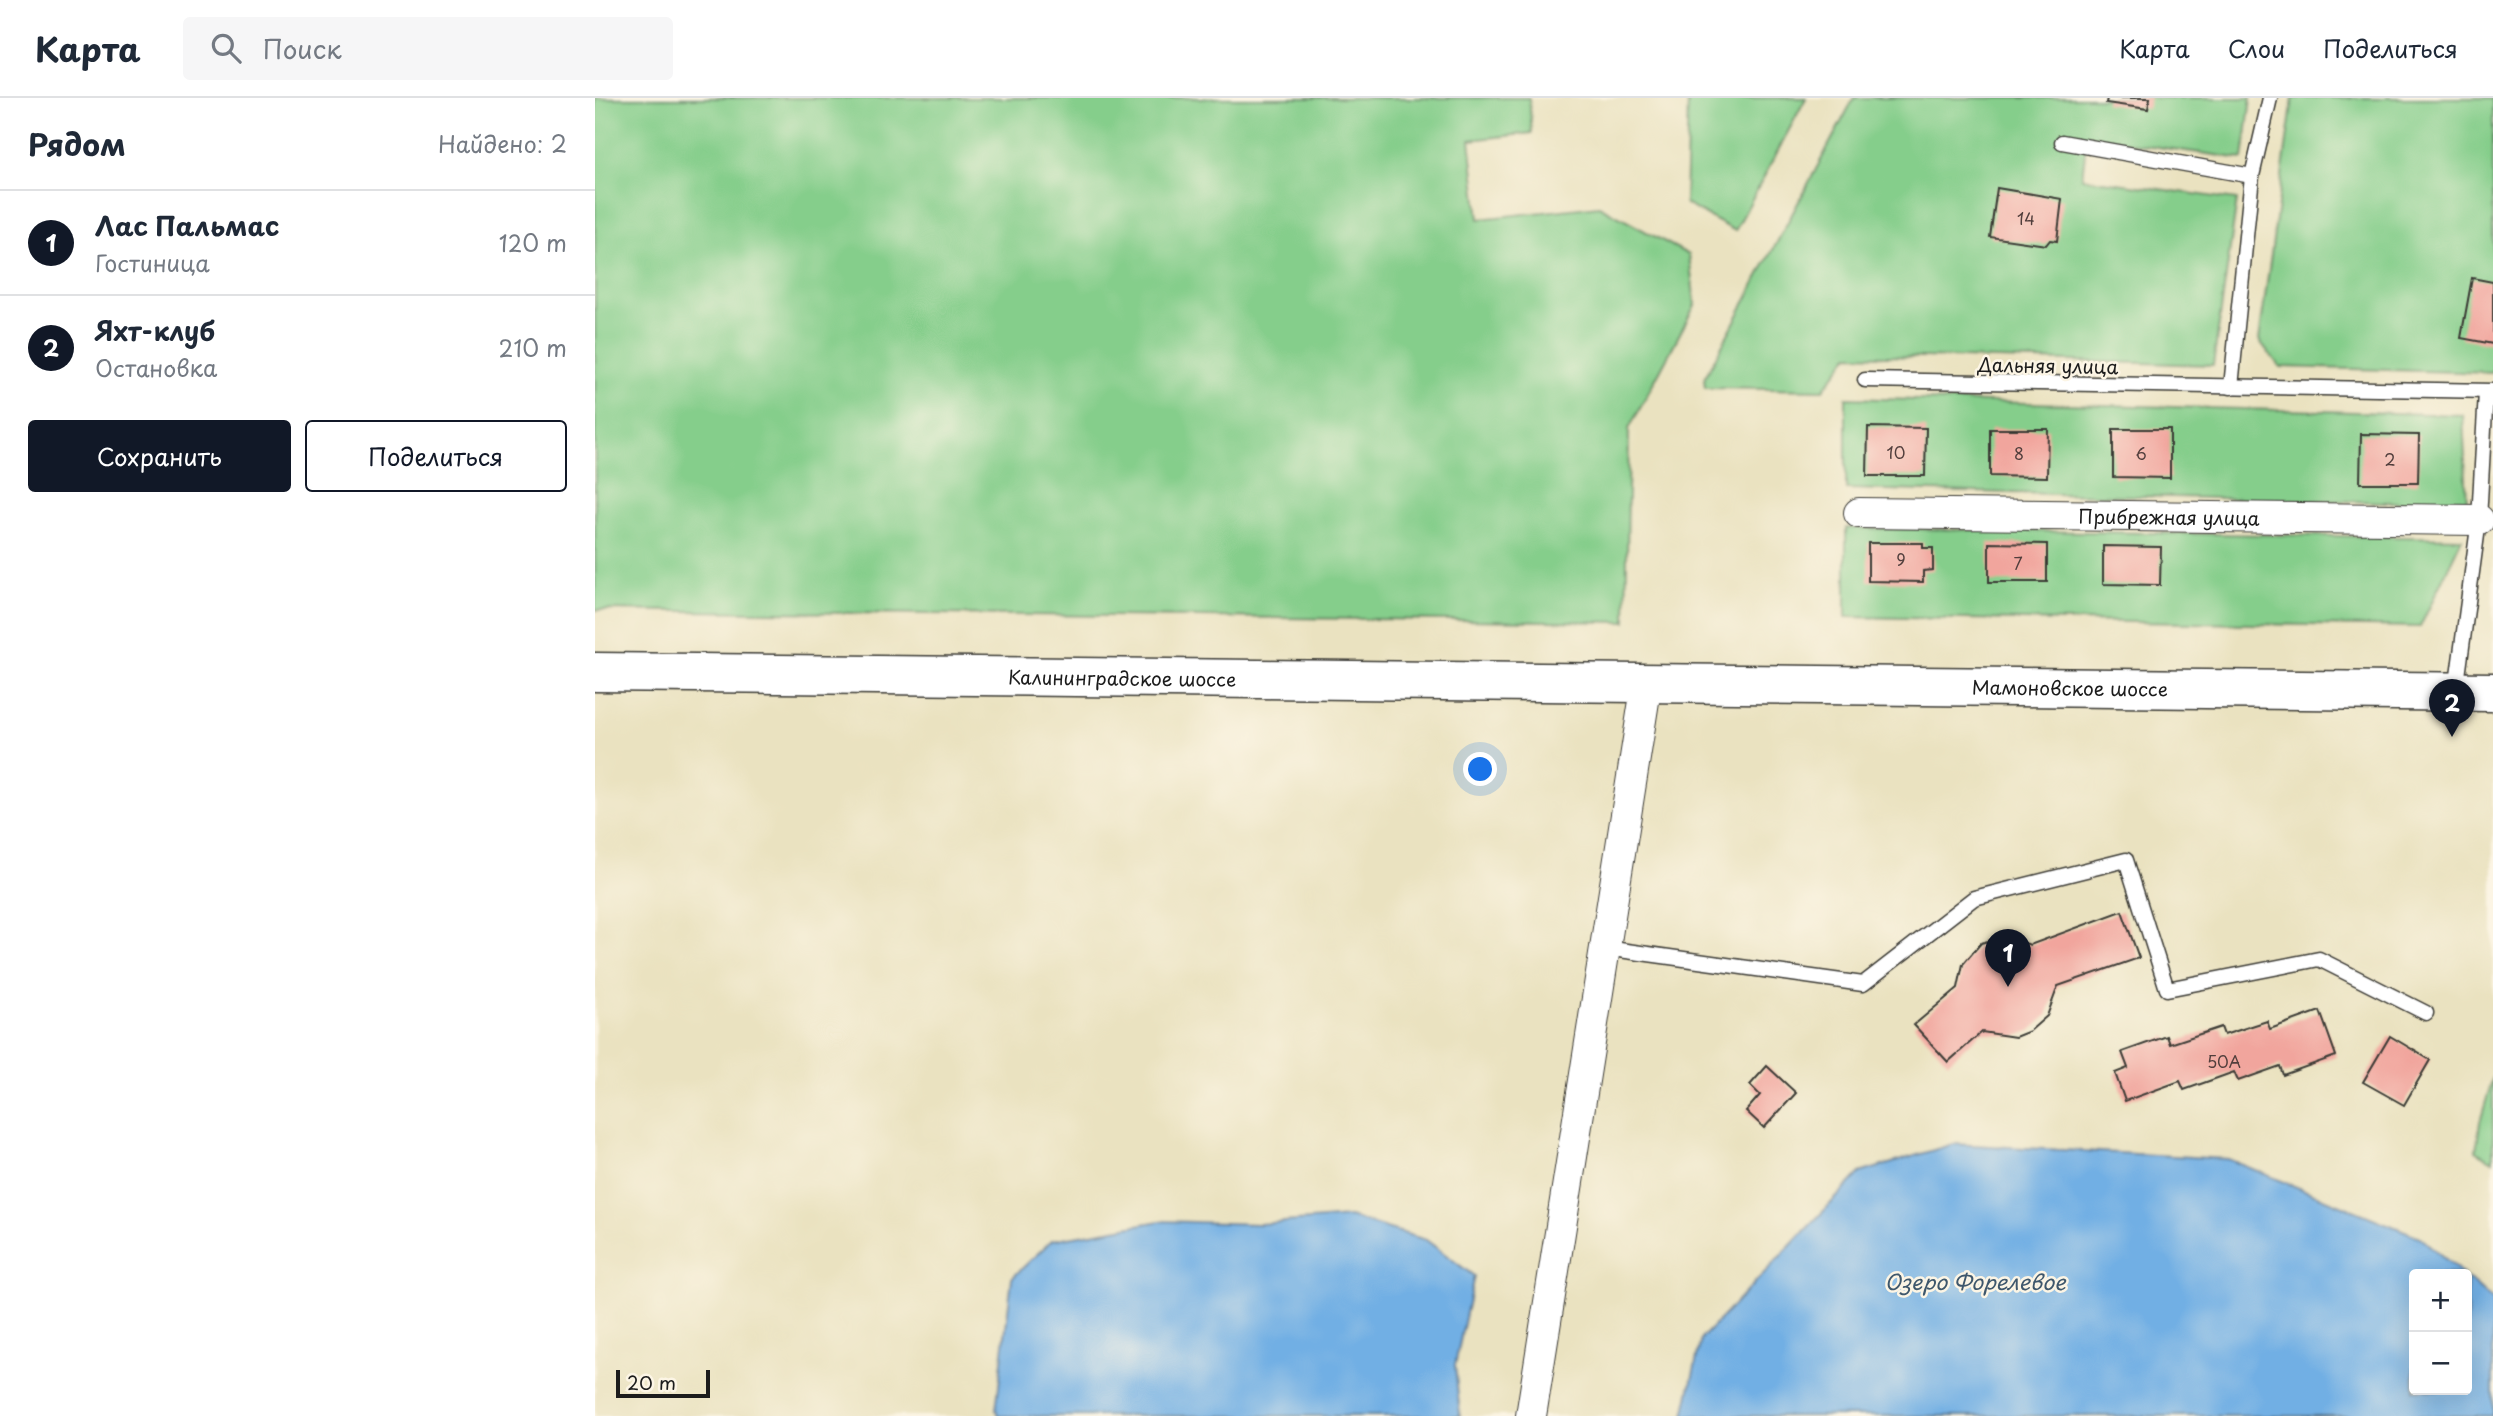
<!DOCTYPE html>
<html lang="ru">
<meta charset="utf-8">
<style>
:root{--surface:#fff;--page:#f6f6f7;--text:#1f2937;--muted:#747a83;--line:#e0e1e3;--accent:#111827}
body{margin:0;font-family:"Playpen Sans",sans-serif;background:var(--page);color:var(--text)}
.controls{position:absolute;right:21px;bottom:21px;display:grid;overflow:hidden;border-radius:7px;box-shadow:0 7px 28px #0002}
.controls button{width:63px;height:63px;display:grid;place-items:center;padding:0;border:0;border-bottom:2px solid var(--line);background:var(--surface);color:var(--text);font:35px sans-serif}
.scale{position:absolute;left:21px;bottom:18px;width:94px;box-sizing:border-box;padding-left:7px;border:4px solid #1c1c1c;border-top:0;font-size:19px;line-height:24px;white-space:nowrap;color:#1c1c1c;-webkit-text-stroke:5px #fcf5e5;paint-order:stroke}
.you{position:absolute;left:886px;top:672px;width:24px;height:24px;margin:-18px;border:5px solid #fff;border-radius:50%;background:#1a73e8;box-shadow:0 0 0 10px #1a73e833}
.badge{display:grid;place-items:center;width:46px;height:46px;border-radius:50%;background:var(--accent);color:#fff;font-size:23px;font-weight:700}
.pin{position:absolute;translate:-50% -58px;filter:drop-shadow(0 2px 4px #0008)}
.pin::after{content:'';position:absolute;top:37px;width:24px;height:21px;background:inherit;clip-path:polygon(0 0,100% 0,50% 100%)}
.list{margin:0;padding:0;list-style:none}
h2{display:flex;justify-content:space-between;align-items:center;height:91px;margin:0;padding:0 28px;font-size:30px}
h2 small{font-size:23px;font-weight:400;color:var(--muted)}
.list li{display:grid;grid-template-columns:46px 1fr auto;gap:21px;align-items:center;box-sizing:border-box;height:105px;padding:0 28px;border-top:2px solid var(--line)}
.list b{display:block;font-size:26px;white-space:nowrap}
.list p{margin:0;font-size:23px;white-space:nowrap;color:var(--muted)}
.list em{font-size:23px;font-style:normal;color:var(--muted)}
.actions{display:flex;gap:14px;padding:21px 28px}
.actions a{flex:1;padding:16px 0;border:2px solid var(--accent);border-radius:7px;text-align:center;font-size:24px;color:var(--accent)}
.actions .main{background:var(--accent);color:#fff}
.icon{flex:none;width:38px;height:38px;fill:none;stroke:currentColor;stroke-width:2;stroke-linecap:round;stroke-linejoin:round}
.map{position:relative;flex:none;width:1898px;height:1318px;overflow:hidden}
header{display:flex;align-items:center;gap:42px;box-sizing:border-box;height:98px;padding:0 35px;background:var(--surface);border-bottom:2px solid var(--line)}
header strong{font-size:33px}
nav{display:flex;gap:38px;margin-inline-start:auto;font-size:24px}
.search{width:490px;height:63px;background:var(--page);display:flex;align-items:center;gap:18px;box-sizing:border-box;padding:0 24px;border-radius:7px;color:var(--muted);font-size:26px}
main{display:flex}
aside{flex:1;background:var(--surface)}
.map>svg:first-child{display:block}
</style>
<header>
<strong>Карта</strong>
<div class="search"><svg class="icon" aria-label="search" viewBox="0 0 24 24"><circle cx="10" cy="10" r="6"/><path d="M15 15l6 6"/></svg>Поиск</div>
<nav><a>Карта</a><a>Слои</a><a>Поделиться</a></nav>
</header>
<main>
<aside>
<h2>Рядом<small>Найдено: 2</small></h2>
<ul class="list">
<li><span class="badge">1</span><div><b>Лас Пальмас</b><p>Гостиница</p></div><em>120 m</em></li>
<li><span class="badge">2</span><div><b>Яхт-клуб</b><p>Остановка</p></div><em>210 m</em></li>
</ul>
<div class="actions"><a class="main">Сохранить</a><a>Поделиться</a></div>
</aside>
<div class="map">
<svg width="1898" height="1318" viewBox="0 0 1898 1318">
<rect width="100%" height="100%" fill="#fcf5e5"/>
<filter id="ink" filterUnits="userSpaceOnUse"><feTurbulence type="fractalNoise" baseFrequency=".0143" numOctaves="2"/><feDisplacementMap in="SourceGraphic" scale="14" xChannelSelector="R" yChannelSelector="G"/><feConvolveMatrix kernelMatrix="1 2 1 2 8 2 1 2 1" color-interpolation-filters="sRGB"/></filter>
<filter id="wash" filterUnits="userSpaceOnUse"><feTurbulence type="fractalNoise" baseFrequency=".00686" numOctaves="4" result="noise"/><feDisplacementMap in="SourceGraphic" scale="28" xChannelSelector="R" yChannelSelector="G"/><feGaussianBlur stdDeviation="1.57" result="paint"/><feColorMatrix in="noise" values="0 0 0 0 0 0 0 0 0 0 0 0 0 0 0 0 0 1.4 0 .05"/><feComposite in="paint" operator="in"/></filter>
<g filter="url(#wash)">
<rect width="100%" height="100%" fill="#eae2c0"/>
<g fill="#85ce8b" stroke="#507554" stroke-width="2">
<path d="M0,0H934L937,35L875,42L884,121L1004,108L1094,157L1100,207L1034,331L1031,524L0,512Z"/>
<path d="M1093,0H1211L1140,133L1090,106Z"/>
<path d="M1259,0H1656L1648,61L1492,39L1487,80L1642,102L1618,267L1254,257L1228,292L1110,290L1109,281Z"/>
<path d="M1698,0H1898V275L1685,269L1664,242Z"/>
<path d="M1251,300L1868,317L1872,406L1251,391Z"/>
<path d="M1251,430L1867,440L1825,529L1251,519Z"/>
<path d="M1898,979V1063L1881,1053L1885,1024Z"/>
</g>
<g fill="#71afe4" stroke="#466680" stroke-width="2">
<path d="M1358,1046L1633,1061L1825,1139L1868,1176H1819V1292H1872V1180L1898,1203V1318H1089L1106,1241L1265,1075Z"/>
<path d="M754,1119L831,1142L879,1178L860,1267L865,1318H404L401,1312L417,1180L457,1142L565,1123L664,1126Z"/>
</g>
<g id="blocks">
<g fill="#f1a59d">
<path d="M1512,0H1555L1553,11L1511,5Z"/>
<path d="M1402,90L1467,101L1462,143L1455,142L1451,147L1395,139Z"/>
<path d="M1877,180L1898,184V246L1866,240Z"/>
<path d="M1273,329L1331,330L1330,378H1272Z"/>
<path d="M1395,331H1453L1452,379L1395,378Z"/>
<path d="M1518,331H1575V380L1518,379Z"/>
<path d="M1766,336L1824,337L1823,385H1765Z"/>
<path d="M1273,445H1328V450H1338V472L1328,473V484L1273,483Z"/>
<path d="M1394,445L1452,446V484H1394Z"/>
<path d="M1508,448L1566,449L1565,487L1508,486Z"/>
<path d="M1527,813L1544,860L1463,888L1452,918L1435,933L1420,939L1387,934L1353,964L1319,927L1363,890L1368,866L1386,845L1402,840L1418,841L1435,847Z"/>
<path d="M1725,913L1741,958L1688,977L1685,968L1643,983L1639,974L1589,992L1585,983L1530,1003L1520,975L1533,970L1527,954L1572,938L1575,946L1626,929L1629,937L1672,923L1675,931Z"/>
<path d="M1795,938L1835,962L1809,1007L1768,984Z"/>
<path d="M1172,968L1201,995L1169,1030L1151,1013L1165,997L1155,987Z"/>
</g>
</g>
</g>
<g filter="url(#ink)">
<use href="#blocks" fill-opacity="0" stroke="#3b3a35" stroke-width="2"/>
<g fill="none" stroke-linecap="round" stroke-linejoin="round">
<g stroke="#3b3a35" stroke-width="17">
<g id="service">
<path d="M1467,44L1657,78"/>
<path d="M1270,282L1898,293"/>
<path d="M1636,289L1657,78L1675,0"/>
<path d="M1861,593L1884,422L1891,294"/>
<path d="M1010,850L1268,886L1379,800L1531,762L1572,891L1724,861L1831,915"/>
</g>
</g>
<g stroke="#3b3a35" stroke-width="32">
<g id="minor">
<path id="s1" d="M1264,415L1884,422"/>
<path d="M936,1318L1052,584"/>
</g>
</g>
<g stroke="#3b3a35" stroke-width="41">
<g id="primary">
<path id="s2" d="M0,574L1898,594"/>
</g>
</g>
<use href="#service" stroke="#fff" stroke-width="14"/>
<use href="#minor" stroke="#fff" stroke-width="30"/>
<use href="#primary" stroke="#fff" stroke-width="38"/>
</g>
</g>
<g text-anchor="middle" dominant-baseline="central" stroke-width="5" stroke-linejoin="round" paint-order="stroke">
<g font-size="16" fill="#513e3c">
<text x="1431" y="120">14</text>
<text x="1301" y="354">10</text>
<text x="1424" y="355">8</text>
<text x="1546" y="355">6</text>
<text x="1795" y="361">2</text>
<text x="1306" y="461">9</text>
<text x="1423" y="465">7</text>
<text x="1629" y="963">50А</text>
</g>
<g font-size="19" fill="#1c1c1c" stroke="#fcf5e5">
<text transform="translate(1453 267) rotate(1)">Дальняя улица</text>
<text stroke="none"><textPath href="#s1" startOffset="310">Прибрежная улица</textPath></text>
<text stroke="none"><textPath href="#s2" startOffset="527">Калининградское шоссе</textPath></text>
<text stroke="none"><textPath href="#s2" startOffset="1475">Мамоновское шоссе</textPath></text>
</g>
<g font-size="21" font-style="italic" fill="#3e576c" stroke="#fcf5e5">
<text x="1380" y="1183">Озеро Форелевое</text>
</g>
</g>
</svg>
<div class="controls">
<button>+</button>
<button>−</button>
</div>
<div class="scale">20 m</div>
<div class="you"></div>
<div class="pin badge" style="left:1413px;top:889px">1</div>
<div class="pin badge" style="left:1857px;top:639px">2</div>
</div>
</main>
